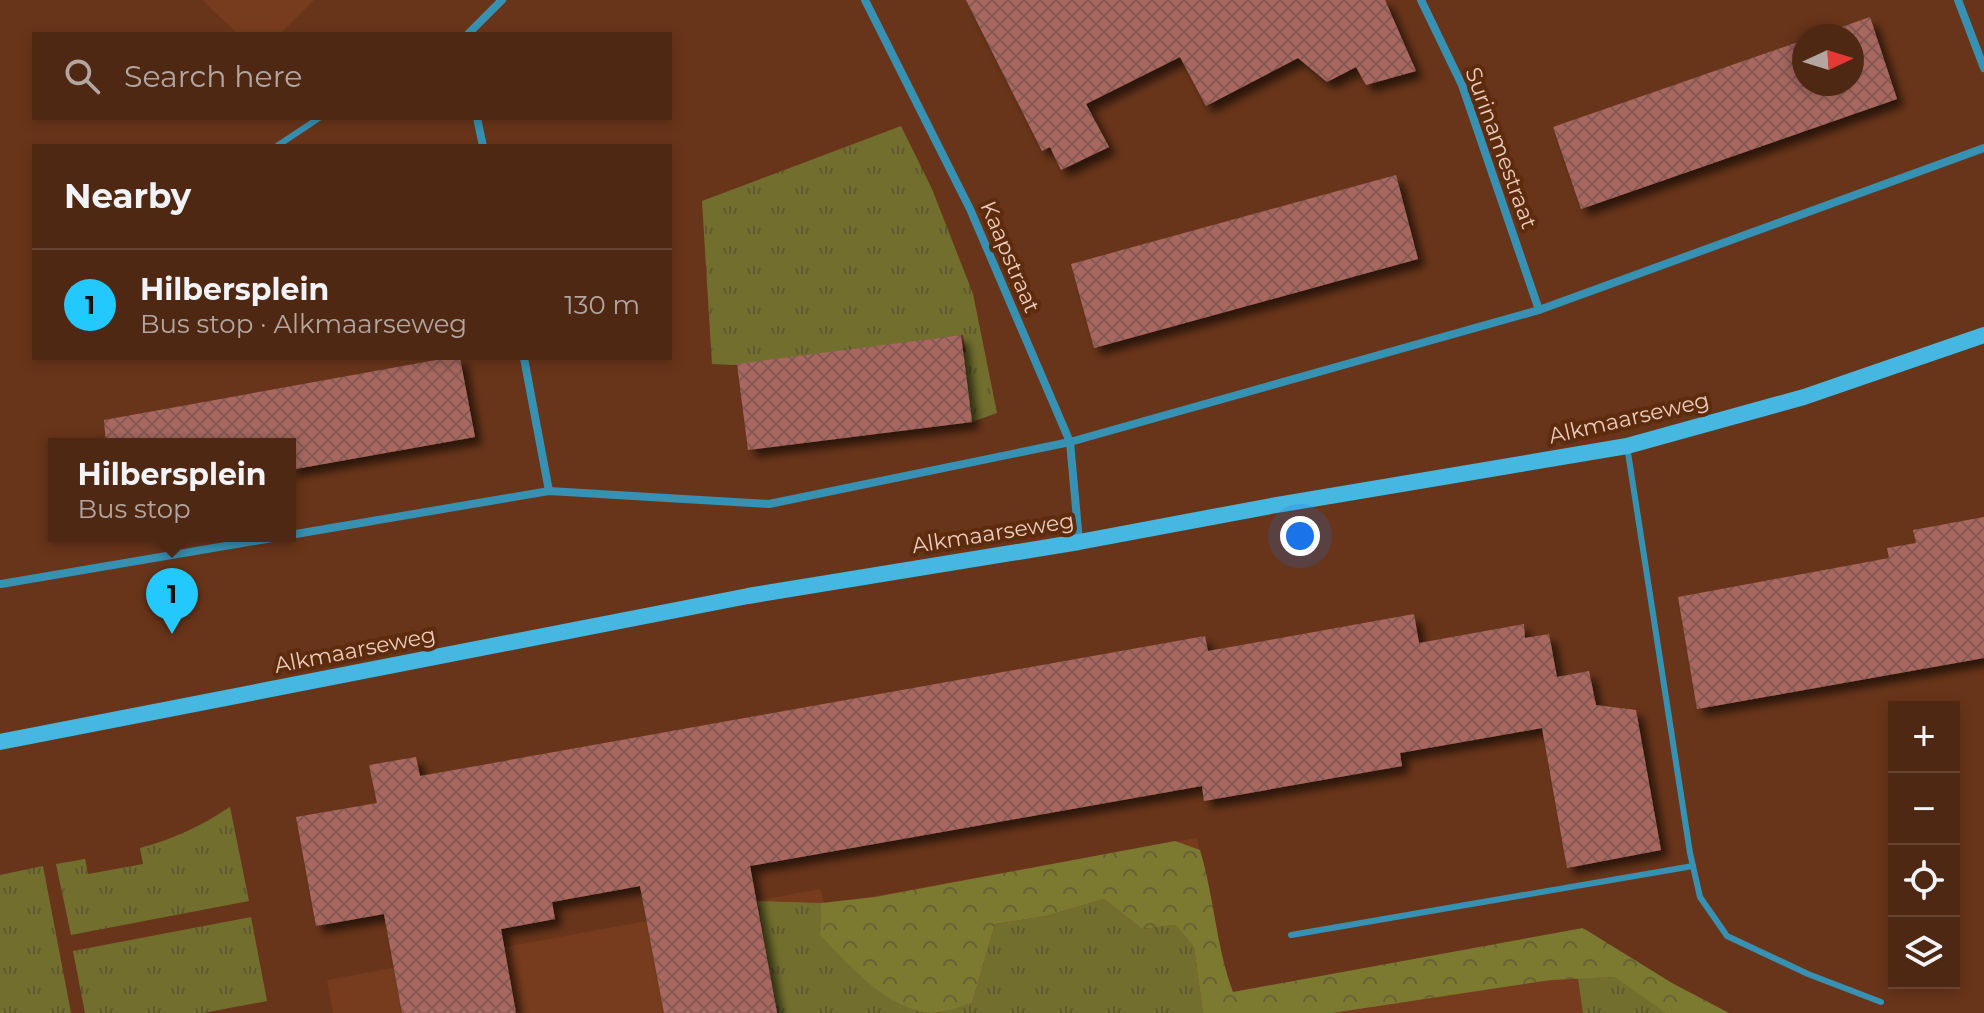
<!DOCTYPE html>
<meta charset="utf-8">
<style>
:root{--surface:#4f2814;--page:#55301d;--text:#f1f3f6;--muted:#b3a6a0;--line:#664434;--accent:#23c9fe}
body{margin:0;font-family:Montserrat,sans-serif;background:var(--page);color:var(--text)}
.controls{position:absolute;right:24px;bottom:24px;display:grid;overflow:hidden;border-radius:0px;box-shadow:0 4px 12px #0003}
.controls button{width:72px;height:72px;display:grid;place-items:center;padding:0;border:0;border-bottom:2px solid var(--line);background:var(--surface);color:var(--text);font:40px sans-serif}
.compass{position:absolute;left:1792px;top:24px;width:72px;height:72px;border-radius:50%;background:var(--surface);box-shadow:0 4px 12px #0003;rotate:86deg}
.you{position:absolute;left:1300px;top:536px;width:28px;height:28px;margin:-20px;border:6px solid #fff;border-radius:50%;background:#1a73e8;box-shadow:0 0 0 12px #1a73e833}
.badge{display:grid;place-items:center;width:52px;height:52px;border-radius:50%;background:var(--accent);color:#111;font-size:26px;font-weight:700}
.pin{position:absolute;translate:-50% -66px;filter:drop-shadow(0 2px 4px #0008)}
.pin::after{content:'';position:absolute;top:42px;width:28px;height:24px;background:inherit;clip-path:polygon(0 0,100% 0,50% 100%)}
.popup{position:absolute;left:48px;top:438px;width:248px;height:104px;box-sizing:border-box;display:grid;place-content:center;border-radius:0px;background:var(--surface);filter:drop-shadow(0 2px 6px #0005);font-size:26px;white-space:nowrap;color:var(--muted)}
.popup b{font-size:30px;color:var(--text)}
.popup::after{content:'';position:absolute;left:50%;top:100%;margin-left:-16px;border:16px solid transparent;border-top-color:var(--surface)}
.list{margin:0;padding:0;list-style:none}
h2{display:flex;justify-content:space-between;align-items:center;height:104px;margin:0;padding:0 32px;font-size:34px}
h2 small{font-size:26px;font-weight:400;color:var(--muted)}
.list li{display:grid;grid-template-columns:52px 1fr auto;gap:24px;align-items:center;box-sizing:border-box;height:112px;padding:0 32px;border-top:2px solid var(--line)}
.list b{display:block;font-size:30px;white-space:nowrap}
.list p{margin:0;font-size:26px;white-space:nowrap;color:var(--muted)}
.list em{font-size:26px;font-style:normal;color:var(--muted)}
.icon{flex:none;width:44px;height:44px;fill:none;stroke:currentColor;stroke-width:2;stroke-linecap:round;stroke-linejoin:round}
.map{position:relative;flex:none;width:1984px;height:1013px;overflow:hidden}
.search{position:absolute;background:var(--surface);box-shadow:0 4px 12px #0003;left:32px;top:32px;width:640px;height:88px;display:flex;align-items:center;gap:20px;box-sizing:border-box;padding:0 28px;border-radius:0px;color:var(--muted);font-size:30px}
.panel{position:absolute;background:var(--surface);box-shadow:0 4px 12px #0003;left:32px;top:144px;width:640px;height:216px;border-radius:0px}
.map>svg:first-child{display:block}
</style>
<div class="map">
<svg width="1984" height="1013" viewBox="0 0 1984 1013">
<defs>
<pattern id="grass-tufts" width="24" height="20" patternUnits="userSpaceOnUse" patternTransform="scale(2)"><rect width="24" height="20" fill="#726f2e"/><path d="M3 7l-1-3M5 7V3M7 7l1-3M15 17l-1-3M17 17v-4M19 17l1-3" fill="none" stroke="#5f5832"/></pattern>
<pattern id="forest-crowns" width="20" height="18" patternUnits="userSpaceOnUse" patternTransform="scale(2)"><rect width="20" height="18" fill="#7c7931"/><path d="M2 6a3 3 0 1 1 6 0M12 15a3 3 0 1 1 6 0" fill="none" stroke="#676134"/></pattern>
<pattern id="building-cross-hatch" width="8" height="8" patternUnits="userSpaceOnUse" patternTransform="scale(2)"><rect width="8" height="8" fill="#a86861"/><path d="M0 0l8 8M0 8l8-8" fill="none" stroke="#865953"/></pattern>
<filter id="shadow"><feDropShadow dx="7" dy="7" stdDeviation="4" flood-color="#0009"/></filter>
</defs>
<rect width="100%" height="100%" fill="#69351a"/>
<g fill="#773c1d">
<path d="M202,0H314L280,34H238Z"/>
<path d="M1197,838L1227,1003L1587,938L1701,1013H333L327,980L820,889L825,905Z"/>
</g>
<g fill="url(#grass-tufts)">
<path d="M901,126L932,189L973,294L997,413L972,422L963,353L966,352L963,335L734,365L712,364L702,201Z"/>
<path d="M230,807L249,901L71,935L56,864L85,859L88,874L143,864L140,848C174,839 201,826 230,807Z"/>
<path d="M43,866L71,1013H0V875Z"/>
<path d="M1104,899L1142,929L1175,925L1194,947L1203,1013H938L972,1003L995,924L1046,916Z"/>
<path d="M757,901L821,903L820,935L896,1002L928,1013H777Z"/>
<path d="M251,917L267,1001L203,1013H85L73,951Z"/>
<path d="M1616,977L1665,1013H1583L1578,978Z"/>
</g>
<path fill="url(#forest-crowns)" d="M1175,841L1200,850C1214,896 1216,946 1233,992L1583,928L1672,983L1729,1013H1665L1615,977L1551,980L1332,1013H1203L1194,947L1175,925L1142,929L1104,899L1046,916L995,924L972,1003C959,1007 943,1013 930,1013C885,1008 850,965 820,935L821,903L875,897Z"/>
<g fill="url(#building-cross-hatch)" filter="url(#shadow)">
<path d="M966,0H1385L1416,71L1366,85L1356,67L1327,82L1298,58L1206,106L1180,57L1086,104L1109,147L1061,170L1050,147L1042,151Z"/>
<path d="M1870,17L1897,99L1581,209L1553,127L1804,40V84H1852V36H1816Z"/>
<path d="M1396,175L1418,259L1094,348L1071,264Z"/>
<path d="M961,335L972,422L748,450L737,364Z"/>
<path d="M447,358H460L475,437L290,470V444H106L104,420Z"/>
<path d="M1984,517V658L1697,709L1678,597L1889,558L1887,548L1916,543L1913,530Z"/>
<path d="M1414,614L1419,643L1524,624L1525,638L1549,634L1557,677L1589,671L1596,705L1636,710L1661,850L1567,868L1542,728L1400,753L1402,766L1204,801L1202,786L750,866L777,1013H664L640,886L552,902L555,919L501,929L516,1013H402L384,914L316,926L296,817L377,803L369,765L416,757L420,776L1205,636L1208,651Z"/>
</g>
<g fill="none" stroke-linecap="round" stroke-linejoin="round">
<g stroke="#3791b2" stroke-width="6">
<path d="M277,146L319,118"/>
<path d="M1627,446L1690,853L1700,897L1727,936L1808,974L1881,1002"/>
<path d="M1291,935L1693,866"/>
</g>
<g stroke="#3791b2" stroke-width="8">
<path d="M865,0L970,209L1070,442L1079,541"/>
<path d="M1421,0L1462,85L1539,310"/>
<path d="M1958,0L1984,68"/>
<path d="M468,34L502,0"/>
<path d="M477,118L483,146"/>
<path d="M524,358L549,491"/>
<path d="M290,535L549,491L769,504L1070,442L1539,310L1984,148"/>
<path d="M1,584L284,536"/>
</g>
<path stroke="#45b7e1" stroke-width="16" d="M0,742L748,596L1079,542L1271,506L1627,446L1804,397L1984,335"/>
</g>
<g text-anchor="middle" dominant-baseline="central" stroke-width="8" stroke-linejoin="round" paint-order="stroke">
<g font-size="22" fill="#ecccbc" stroke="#5d2b0e">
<text transform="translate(1501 148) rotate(70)">Surinamestraat</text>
<text transform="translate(1010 257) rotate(67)">Kaapstraat</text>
<text transform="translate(1629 418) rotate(-13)">Alkmaarseweg</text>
<text transform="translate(993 533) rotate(-9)">Alkmaarseweg</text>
<text transform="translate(355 650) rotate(-11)">Alkmaarseweg</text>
</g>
</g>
</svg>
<div class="controls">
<button>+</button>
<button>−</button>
<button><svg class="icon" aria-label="locate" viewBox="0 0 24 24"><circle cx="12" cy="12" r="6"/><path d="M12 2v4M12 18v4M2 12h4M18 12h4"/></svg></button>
<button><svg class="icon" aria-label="layers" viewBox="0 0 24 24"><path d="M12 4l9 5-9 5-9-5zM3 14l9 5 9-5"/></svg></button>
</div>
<svg class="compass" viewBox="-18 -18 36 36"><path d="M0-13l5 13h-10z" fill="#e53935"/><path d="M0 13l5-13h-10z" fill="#b3a6a0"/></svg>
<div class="you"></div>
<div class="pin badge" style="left:172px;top:634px">1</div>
<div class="popup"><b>Hilbersplein</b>Bus stop</div>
<div class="search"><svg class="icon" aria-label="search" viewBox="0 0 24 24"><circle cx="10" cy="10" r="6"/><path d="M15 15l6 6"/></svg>Search here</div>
<section class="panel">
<h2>Nearby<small></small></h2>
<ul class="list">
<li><span class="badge">1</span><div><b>Hilbersplein</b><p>Bus stop · Alkmaarseweg</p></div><em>130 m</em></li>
</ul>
</section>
</div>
